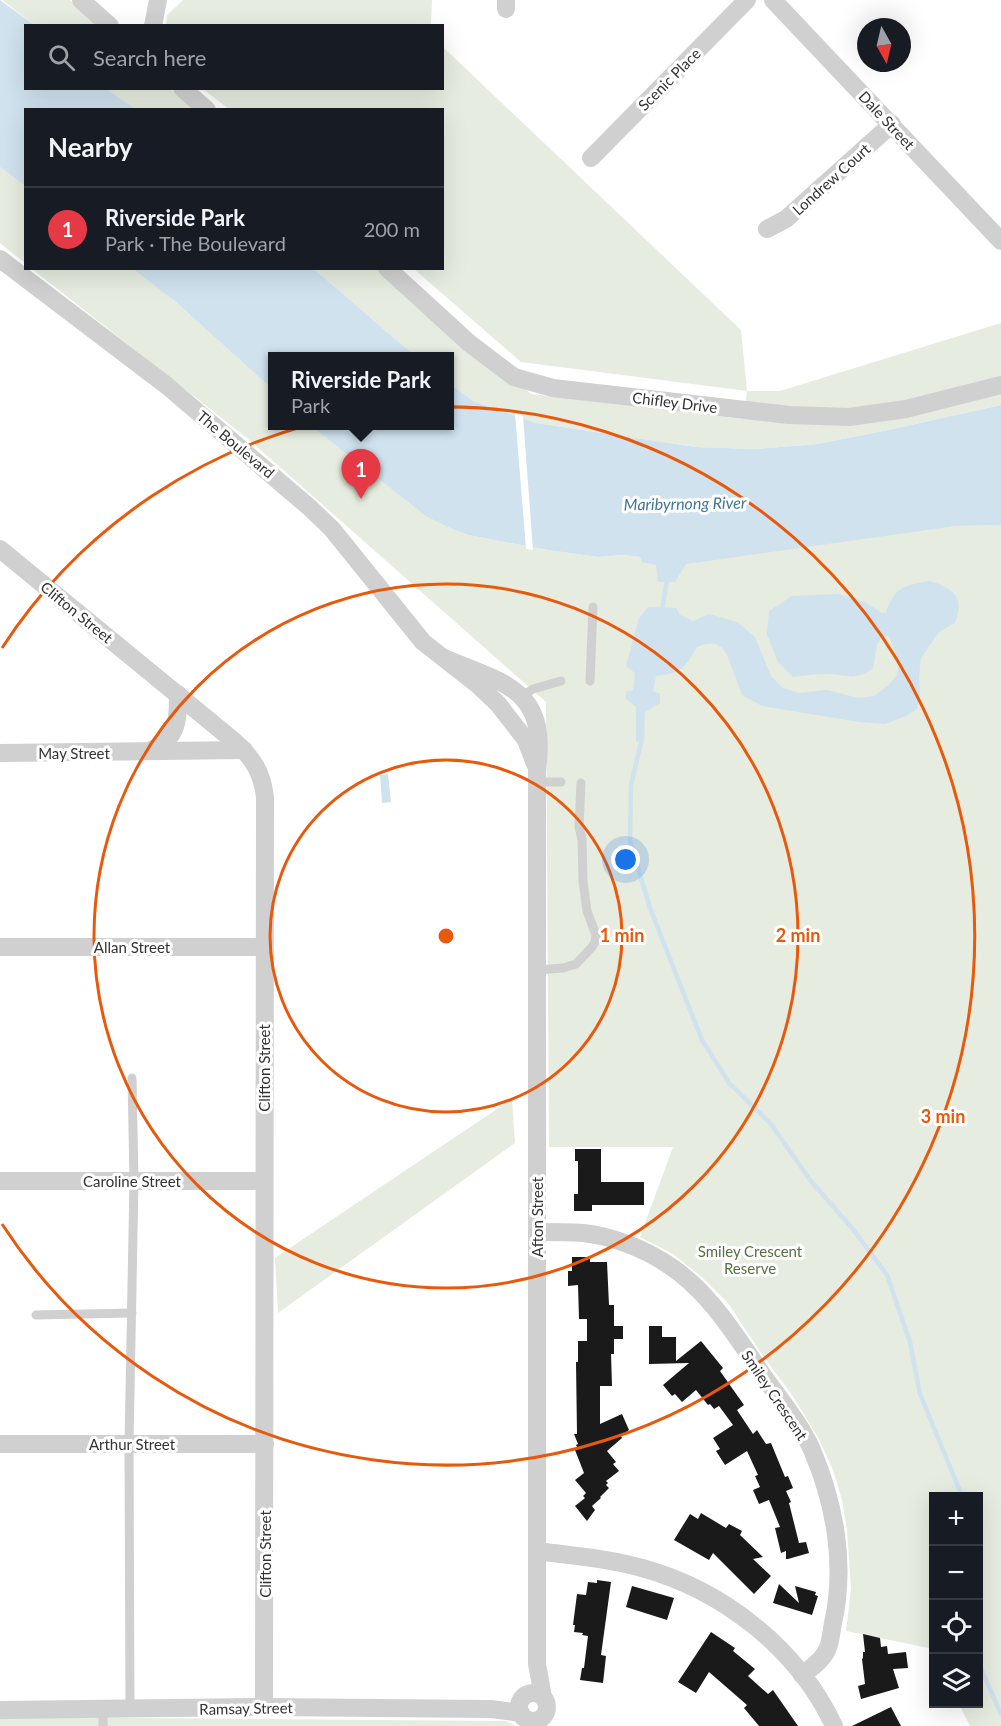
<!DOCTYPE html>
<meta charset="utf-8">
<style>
:root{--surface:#171b24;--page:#20242c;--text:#f1f3f6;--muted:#9ea1a6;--line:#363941;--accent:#e63946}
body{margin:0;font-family:Lato,sans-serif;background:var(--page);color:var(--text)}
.controls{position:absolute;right:18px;bottom:18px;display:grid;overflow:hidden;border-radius:0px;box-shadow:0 6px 24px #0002}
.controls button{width:54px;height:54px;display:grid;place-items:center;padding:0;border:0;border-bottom:2px solid var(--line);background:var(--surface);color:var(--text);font:30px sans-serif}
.compass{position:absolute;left:857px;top:18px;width:54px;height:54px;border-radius:50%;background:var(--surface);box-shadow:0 6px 24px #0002;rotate:172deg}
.you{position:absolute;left:626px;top:860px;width:21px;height:21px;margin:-15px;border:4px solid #fff;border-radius:50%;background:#1a73e8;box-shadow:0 0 0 9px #1a73e833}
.badge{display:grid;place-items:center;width:39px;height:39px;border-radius:50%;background:var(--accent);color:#fff;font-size:20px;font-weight:700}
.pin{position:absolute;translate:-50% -50px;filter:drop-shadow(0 2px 3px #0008)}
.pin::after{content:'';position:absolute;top:32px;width:21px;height:18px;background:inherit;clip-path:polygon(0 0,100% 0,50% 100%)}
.popup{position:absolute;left:268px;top:352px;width:186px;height:78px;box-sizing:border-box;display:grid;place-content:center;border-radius:0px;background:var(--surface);filter:drop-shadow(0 2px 4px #0005);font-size:20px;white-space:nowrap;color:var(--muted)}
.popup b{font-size:22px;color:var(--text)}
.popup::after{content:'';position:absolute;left:50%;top:100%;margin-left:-12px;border:12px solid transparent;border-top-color:var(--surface)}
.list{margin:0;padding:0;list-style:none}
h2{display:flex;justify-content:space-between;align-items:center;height:78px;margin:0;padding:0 24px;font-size:26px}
h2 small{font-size:20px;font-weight:400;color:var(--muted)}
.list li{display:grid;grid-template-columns:39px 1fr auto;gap:18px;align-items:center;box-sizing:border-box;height:84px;padding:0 24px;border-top:2px solid var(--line)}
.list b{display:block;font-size:22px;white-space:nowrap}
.list p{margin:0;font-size:20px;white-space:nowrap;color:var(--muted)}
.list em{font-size:20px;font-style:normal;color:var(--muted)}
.icon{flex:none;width:33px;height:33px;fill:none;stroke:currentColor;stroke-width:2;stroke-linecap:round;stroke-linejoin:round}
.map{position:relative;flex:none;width:1001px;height:1726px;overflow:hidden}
.search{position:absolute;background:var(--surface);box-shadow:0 6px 24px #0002;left:24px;top:24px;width:420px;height:66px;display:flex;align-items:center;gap:15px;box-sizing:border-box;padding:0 21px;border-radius:0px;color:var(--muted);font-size:22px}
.panel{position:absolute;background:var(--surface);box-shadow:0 6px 24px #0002;left:24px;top:108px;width:420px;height:162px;border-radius:0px}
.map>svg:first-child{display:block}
</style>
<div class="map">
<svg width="1001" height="1726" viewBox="0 0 1001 1726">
<rect width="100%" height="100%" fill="#fff"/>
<g fill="#e6ecdf">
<path d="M2,0H70L99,25H34Z"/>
<path d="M183,0H432L431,25H166L167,15Z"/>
<path d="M443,47L741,330L747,391H780L1001,323V405L888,430L817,444L756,449L696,447L536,423L473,401L450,384L449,356H415L314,269H381L531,394L743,419L747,391L521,362L414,269L442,268V110L229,109L203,89L442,88Z"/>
<path d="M107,89H170L194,109H136Z"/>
<path d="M0,167L25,186V263L0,243Z"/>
<path d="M32,269H133L177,303L272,389V426H311L427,517L452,529L468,535L548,550L598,557L623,555L641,557L642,562L956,526L1001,525V1726H970L959,1704H978V1496H934L933,1649L846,1631L851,1589L847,1530L842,1500L833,1470L819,1439L792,1395L761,1353L728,1303L703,1278L673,1254L640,1237L673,1147H549L546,702L247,438Z"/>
<path d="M512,1099L515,1143L278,1313L275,1258Z"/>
<path d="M0,1717L506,1721L515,1726H0Z"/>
</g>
<g fill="#cfe2ee">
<path d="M0,0L34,25L26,26V88L107,89L136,109L26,110L25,186L0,167Z"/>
<path d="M133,269H314L415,356H272V389L177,303Z"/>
<path d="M450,384L473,401L536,423L696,447L756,449L817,444L888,430L1001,405V525L956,526L686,564L675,582H658L656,565L642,562L640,557L623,555L598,557L548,550L468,535L452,529L427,517L311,426H449Z"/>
<path d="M929,581C954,588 965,597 955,623L939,632L921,658L919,677L920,695L917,709L906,716L885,724L859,722L762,706L742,695C739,687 736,679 733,671C726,650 721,637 697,647C684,669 681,673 656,676L653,691L660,694V703L645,712L644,743L636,741V707L625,698L627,691L633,690L635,673L626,666L639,618L648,607L676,608L680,615L693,621L709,614L737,622L755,637L771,676L783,688L799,693L827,690L858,698L874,696L889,685L897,675L899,664L889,636H882L877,645L873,669C854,680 851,676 831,674C819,673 805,676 793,677L778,662L767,634L769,611L792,596L838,594L865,602L882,613L886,612C896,586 903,586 929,581Z"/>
<path d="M388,774L391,802L382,803L380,775Z"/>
</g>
<path fill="#fff" d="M515,413L523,416L533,550L526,549Z"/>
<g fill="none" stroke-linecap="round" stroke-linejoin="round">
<g stroke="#cfe2ee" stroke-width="4.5">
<path d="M662,612L667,579"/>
<path d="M642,738L631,785L630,841L650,908L702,1040L729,1083L771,1124L810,1180L852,1228L887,1275L910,1342L920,1394L962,1496"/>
<path d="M978,1551L981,1558L978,1570"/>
<path d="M978,1662L1001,1714"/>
</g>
</g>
<g fill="#1a1a1a">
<path d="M575,1149H601V1182H644V1205H592V1211H574V1194H578V1161H575Z"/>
<path d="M572,1257H590V1262H607L609,1305H614V1326H623V1339H614V1354H611L612,1386H600V1424L622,1414L629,1430L621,1436L622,1438L607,1451L616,1462L613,1464L619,1471L606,1481L608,1483L606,1485L609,1488L600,1497L601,1498L592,1506L595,1510L587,1521L575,1506L585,1498L588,1501L583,1496L586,1493L575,1480L584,1473L575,1450L578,1449L576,1445L578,1444L574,1434H577L576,1362H578V1341H587V1319H579L578,1285L568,1286V1271H572Z"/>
<path d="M649,1326H662V1337H676V1361L701,1341L723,1368L720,1371L744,1405L737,1410L753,1434L757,1430L766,1444L771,1443L785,1477L788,1476L793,1488L786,1491L791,1502L789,1503L799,1543L806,1542L809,1553L788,1559H786V1551L781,1553L775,1528L780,1527L769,1500L759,1504L753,1490L760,1487L755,1476L758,1475L747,1451L725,1465L716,1451L720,1449L713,1438L733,1425L719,1406L714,1409L710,1404L708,1405L696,1390L682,1402L675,1394L672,1396L663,1385L689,1363L649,1364Z"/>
<path d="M701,1513L726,1528L729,1524L742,1531L740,1535L763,1557L753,1559L771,1576L754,1594L713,1553L709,1560L674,1540L690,1514L698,1519Z"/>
<path d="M597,1580L611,1582L601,1655L606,1656L603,1683L580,1680L582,1668H584L588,1636L582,1635L583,1633L574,1632L575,1625H573L577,1594L586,1595L588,1582L597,1583Z"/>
<path d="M779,1584L799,1603L795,1586L816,1592L815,1595L818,1596L812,1615L773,1603Z"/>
<path d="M632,1586L674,1598L667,1620L626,1607Z"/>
<path d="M711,1632L735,1648L733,1651L755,1669L748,1676L768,1694L773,1690L798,1726H759L744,1708L747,1705L709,1672L696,1693L678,1682Z"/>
<path d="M863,1634L880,1638L881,1647L887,1646L888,1654L906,1652L908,1668L893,1669L899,1688L861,1699L858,1686L865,1684L862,1659L863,1658V1652H865Z"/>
<path d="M891,1707L901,1726H852Z"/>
</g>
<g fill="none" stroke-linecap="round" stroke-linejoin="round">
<g stroke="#d0d0d0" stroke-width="9">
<path d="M590,681L593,607"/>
<path d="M522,696L533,689L561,681"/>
<path d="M537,782H561"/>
<path d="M537,970L563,968L576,964L592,947L595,942L596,935L587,911L583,881L582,839L579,827L581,783"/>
<path d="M36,1315L132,1313"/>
<path d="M130,1709L129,1444L134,1181L132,1078"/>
<path d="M103,1726V1710"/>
</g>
<g stroke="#d0d0d0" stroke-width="18">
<path d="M81,0L110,26"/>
<path d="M773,0L1001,241"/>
<path d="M506,9V0"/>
<path d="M153,26L158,0"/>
<path d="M182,88L207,110"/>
<path d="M591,158L747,0"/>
<path d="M767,229L786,219L892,124"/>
<path d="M0,259L166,385L309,507L332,529L423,642L478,685L498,704L526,740L535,764"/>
<path d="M387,268L469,343L514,377L553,388L789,415L849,417L906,409L1001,385"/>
<path d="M0,549L234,741C253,758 262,772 265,797L264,1707"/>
<path d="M444,658C507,684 548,690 537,770V1664L543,1697"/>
<path d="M149,751C178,739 178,722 178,694"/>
<path d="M0,753L244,750"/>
<path d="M0,947H264"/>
<path d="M0,1181H264"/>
<path d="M537,1232C552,1232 567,1232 583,1233C611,1236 643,1248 667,1264C711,1292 738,1340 767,1381C783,1403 801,1425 812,1450C835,1504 846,1565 833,1623C831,1632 831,1642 827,1650C822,1661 811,1668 802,1675"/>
<path d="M0,1444H265"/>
<path d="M538,1551C572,1556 608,1558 642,1568C723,1590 798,1649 834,1726"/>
<circle cx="533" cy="1707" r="14"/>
<path d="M0,1710L264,1707L491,1709L521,1713"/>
</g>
</g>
<g fill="none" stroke="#e8590c" stroke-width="3">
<circle cx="446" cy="936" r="176"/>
<circle cx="446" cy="936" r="352"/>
<path d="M2 648A529 529 0 1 1 2 1224"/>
</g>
<g text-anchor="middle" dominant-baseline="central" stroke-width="6" stroke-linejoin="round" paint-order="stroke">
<g font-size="15" fill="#333" stroke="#fff">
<text transform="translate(669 79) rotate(-45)">Scenic Place</text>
<text transform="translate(887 120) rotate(47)">Dale Street</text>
<text transform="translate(831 179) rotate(-42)">Londrew Court</text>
<text transform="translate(675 402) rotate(7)">Chifley Drive</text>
<text transform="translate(236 444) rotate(40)">The Boulevard</text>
<text transform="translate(77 612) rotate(39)">Clifton Street</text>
<text x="74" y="753">May Street</text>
<text x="132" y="947">Allan Street</text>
<text transform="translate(264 1068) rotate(-90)">Clifton Street</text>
<text x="132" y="1181">Caroline Street</text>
<text transform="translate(537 1217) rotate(-90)">Afton Street</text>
<text transform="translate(775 1395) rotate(56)">Smiley Crescent</text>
<text x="132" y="1444">Arthur Street</text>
<text transform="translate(265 1554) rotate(-90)">Clifton Street</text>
<text transform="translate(246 1708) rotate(-1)">Ramsay Street</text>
</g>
<g font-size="15" fill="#56703f" stroke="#fff">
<text x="750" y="1251">Smiley Crescent<tspan x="750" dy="17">Reserve</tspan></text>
</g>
<g font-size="16" font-style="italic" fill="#3f7597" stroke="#fff">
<text transform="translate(685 503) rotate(-1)">Maribyrnong River</text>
</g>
</g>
<circle cx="446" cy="936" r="9" fill="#e8590c" stroke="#fff" stroke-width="3"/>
<g font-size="18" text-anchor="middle" font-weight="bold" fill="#e8590c" stroke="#fff" stroke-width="6" stroke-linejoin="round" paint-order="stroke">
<text x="622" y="942">1 min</text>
<text x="798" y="942">2 min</text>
<text x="943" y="1123">3 min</text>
</g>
</svg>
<div class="controls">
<button>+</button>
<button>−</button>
<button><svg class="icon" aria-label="locate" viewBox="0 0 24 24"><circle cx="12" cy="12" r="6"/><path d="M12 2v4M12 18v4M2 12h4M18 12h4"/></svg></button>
<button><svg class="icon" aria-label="layers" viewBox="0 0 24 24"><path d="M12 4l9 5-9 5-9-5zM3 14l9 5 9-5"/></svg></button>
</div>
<svg class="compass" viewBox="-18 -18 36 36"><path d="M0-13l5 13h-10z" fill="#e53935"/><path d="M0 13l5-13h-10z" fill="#9ea1a6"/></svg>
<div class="you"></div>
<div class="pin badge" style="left:361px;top:499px">1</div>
<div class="popup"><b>Riverside Park</b>Park</div>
<div class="search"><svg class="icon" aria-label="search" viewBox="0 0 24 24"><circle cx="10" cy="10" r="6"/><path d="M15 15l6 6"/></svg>Search here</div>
<section class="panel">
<h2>Nearby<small></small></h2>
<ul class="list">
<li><span class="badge">1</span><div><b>Riverside Park</b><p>Park · The Boulevard</p></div><em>200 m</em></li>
</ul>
</section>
</div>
